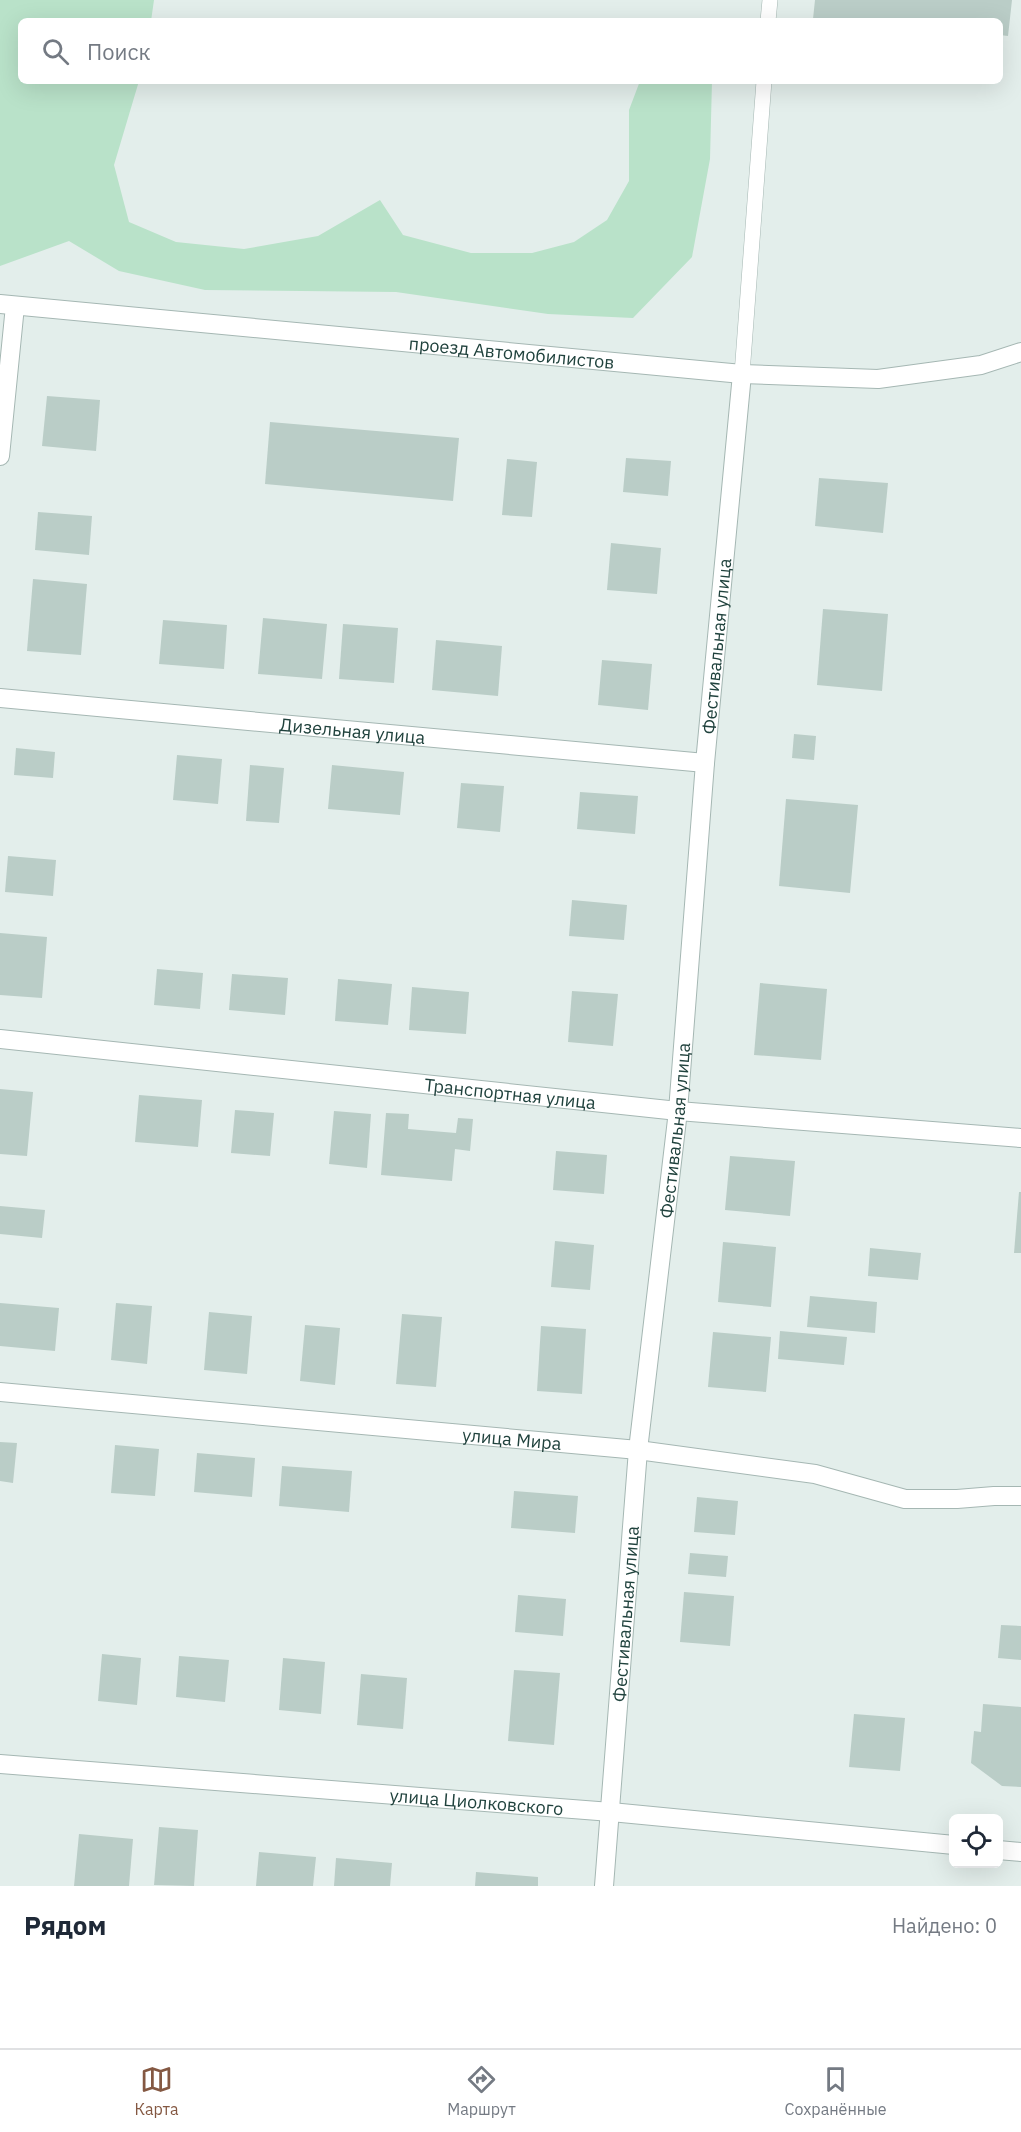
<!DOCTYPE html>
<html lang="ru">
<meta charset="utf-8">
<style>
:root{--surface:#fff;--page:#f2f2f3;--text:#1f2937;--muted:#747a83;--line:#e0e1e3;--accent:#845842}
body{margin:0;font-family:"IBM Plex Sans",sans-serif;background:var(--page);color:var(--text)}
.controls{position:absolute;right:18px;bottom:18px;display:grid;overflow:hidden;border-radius:9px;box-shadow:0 6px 24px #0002}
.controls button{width:54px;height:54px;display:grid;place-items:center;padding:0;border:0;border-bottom:2px solid var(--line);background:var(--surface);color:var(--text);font:30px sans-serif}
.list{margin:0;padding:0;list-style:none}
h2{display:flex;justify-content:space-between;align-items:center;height:78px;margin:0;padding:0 24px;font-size:26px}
h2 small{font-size:20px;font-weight:400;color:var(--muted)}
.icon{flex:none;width:33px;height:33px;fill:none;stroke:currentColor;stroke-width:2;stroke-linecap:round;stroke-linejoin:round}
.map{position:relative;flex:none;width:1021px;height:1886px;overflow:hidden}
.search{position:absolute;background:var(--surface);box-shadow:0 6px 24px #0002;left:18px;right:18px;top:18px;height:66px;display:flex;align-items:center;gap:15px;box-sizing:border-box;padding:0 21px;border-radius:9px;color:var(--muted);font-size:22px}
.sheet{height:162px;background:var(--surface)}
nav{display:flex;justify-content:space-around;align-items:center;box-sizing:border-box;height:84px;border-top:2px solid var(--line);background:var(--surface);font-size:16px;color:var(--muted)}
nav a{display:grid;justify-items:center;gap:3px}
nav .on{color:var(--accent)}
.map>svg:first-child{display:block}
</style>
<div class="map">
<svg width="1021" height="1886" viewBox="0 0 1021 1886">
<rect width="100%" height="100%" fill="#e3eeeb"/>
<path fill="#b9e2c9" d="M0,0H154L151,21H21V81H139L114,165L129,222L176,242L244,249L318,236L380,200L403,235L471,253H532L574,242L607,220L629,181V110L640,81H712L710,159L692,257L633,318L548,314L396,292L205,290L119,271L69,241L0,266Z"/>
<g fill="#bacdc7">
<path d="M815,0H1012L1008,36L1000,35V21H840L813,19Z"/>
<path d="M47,396L100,400L96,451L42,446Z"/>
<path d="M270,422L459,438L453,501L265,484Z"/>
<path d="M626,458L671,461L668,496L623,492Z"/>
<path d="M507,459L537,462L532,517L502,515Z"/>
<path d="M819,478L888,483L883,533L815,526Z"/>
<path d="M38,512L92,516L89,555L35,550Z"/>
<path d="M611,543L661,548L657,594L607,590Z"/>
<path d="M33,579L87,584L81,655L27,651Z"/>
<path d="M823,609L888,614L882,691L817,685Z"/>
<path d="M263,618L327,624L322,679L258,674Z"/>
<path d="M163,620L227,625L224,669L159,664Z"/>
<path d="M343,624L398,628L394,683L339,679Z"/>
<path d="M436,640L502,646L498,696L432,690Z"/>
<path d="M602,660L652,664L648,710L598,705Z"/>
<path d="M794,734L816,736L814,760L792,758Z"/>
<path d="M16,748L55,752L53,778L14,775Z"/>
<path d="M177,755L222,759L218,804L173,800Z"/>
<path d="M250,765L284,768L279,823L246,821Z"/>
<path d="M332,765L404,772L400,815L328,809Z"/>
<path d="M461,783L504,786L500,832L457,828Z"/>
<path d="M580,792L638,796L635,834L577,829Z"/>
<path d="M786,799L858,805L850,893L779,886Z"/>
<path d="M8,856L56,860L53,896L5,892Z"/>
<path d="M572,900L627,905L624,940L569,936Z"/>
<path d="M0,933L47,937L42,998L0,995Z"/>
<path d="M157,969L203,973L200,1009L154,1005Z"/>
<path d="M232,974L288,978L285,1015L229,1010Z"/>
<path d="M338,979L392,984L388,1025L335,1021Z"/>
<path d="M760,983L827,989L821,1060L754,1055Z"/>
<path d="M412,987L469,992L466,1034L409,1030Z"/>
<path d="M572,991L618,994L613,1046L568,1042Z"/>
<path d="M0,1089L33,1092L27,1156L0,1154Z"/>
<path d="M139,1095L202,1100L198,1147L135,1142Z"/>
<path d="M235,1110L274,1113L270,1156L231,1153Z"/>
<path d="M334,1111L371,1114L367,1168L329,1164Z"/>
<path d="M386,1113L409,1114L408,1129L456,1133L458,1118L473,1119L470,1151L455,1149L452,1181L381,1175Z"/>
<path d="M556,1151L607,1155L604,1194L553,1190Z"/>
<path d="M730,1156L795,1161L790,1216L725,1210Z"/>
<path d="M1019,1192H1021V1253H1014Z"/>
<path d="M0,1206L45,1210L42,1238L0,1234Z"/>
<path d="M555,1241L594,1245L590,1290L551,1287Z"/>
<path d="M723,1242L776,1247L771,1307L718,1302Z"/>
<path d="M870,1248L921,1253L918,1280L868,1276Z"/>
<path d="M810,1296L877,1302L875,1333L807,1327Z"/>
<path d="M0,1303L59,1308L55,1351L0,1346Z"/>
<path d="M116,1303L152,1306L147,1364L111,1360Z"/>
<path d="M209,1312L252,1316L247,1374L204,1370Z"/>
<path d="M402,1314L442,1317L436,1387L396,1384Z"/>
<path d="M305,1325L340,1328L335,1385L300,1381Z"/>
<path d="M541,1326L586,1329L582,1394L537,1391Z"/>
<path d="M780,1331L847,1337L844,1365L778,1359Z"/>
<path d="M713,1332L771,1337L766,1392L708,1387Z"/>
<path d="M0,1442L17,1443L13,1483L0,1481Z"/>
<path d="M115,1445L159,1449L155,1496L111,1493Z"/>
<path d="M197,1453L255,1458L252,1497L194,1492Z"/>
<path d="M282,1466L352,1471L349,1512L279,1506Z"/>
<path d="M514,1491L578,1496L575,1533L511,1528Z"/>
<path d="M697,1497L738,1501L735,1535L694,1532Z"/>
<path d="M690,1553L728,1556L726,1577L688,1574Z"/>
<path d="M684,1592L734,1596L730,1646L680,1642Z"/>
<path d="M518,1595L566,1599L563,1636L515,1632Z"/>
<path d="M1001,1625L1021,1626V1660L998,1658Z"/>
<path d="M102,1654L141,1658L137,1705L98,1701Z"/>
<path d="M179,1656L229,1660L225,1702L176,1697Z"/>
<path d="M283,1658L325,1662L321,1714L279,1710Z"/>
<path d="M514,1670L560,1673L554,1745L508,1741Z"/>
<path d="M361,1674L407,1678L403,1729L357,1725Z"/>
<path d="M983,1704L1021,1707V1787L1002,1786L971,1763L974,1731L981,1732Z"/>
<path d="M854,1714L905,1718L900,1771L849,1767Z"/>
<path d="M159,1827L198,1830L194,1886L154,1885Z"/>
<path d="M79,1834L133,1839L129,1886H74Z"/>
<path d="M259,1852L316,1857L313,1886H256Z"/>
<path d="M336,1858L392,1863L390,1886H334Z"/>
<path d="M476,1872L538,1877V1886H475Z"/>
</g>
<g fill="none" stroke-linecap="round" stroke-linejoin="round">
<g stroke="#a5b7b3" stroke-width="16">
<g id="service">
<path d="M768,21L770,0"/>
<path d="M742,374L764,81"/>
</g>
</g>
<g stroke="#a5b7b3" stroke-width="20">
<g id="minor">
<path id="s1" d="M0,304L742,374L878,379L981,365L1021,352"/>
<path d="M0,456L15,306"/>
<path id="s2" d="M0,698L705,763"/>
<path id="s3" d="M0,1039L678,1111L1021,1138"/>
<path id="s4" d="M0,1392L638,1450L815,1474L905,1499H957L994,1496H1021"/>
<path id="s5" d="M0,1764L611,1812L954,1845"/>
<path d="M998,1850L1021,1852"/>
<path id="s6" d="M604,1886L638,1450L678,1111L705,763L742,374"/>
</g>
</g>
<use href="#service" stroke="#fff" stroke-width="15"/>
<use href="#minor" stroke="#fff" stroke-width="18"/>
</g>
<g text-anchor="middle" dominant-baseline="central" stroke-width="4.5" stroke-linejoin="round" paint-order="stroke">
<g font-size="18" fill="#20423d" stroke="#f4faf8">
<text stroke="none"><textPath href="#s1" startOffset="514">проезд Автомобилистов</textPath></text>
<text stroke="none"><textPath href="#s6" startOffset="1245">Фестивальная улица</textPath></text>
<text stroke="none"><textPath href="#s2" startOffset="354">Дизельная улица</textPath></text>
<text stroke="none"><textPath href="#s3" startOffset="513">Транспортная улица</textPath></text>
<text stroke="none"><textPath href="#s6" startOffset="759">Фестивальная улица</textPath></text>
<text stroke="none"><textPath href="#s4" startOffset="514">улица Мира</textPath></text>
<text stroke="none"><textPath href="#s6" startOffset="273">Фестивальная улица</textPath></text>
<text stroke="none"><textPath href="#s5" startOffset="478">улица Циолковского</textPath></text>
</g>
</g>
</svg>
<div class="controls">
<button><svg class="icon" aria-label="locate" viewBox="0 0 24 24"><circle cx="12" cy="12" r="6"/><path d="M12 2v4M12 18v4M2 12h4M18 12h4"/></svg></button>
</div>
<div class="search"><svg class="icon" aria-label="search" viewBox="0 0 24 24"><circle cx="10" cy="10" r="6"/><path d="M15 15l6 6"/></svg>Поиск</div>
</div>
<section class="sheet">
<h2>Рядом<small>Найдено: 0</small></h2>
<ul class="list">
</ul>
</section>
<nav>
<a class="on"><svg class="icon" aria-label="map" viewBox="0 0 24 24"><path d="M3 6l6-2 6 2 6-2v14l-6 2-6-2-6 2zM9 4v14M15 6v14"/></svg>Карта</a>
<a><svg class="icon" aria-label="directions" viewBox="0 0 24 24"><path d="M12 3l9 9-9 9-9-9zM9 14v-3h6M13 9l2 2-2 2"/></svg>Маршрут</a>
<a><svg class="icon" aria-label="saved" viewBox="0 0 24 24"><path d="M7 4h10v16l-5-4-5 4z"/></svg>Сохранённые</a>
</nav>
